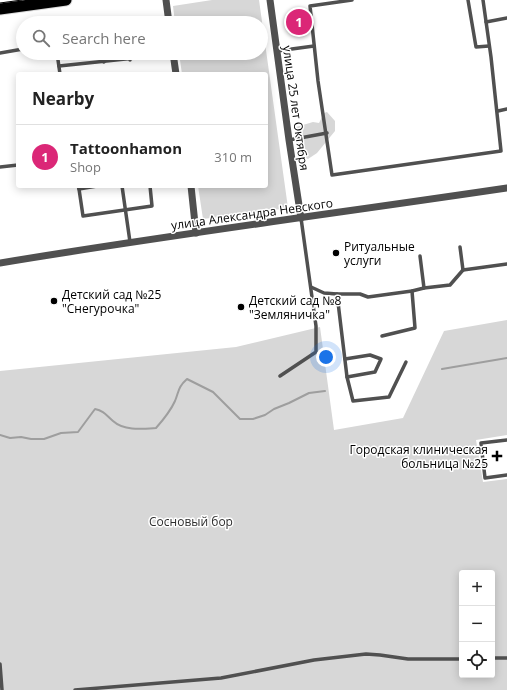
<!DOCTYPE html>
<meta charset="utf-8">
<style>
:root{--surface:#fff;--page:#f6f6f6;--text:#222;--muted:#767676;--line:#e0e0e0;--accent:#db2777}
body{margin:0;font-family:"Open Sans",sans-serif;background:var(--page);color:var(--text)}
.controls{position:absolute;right:12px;bottom:12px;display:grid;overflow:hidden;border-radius:4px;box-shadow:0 2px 10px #0003}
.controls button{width:36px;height:36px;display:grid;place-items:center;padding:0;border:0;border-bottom:1px solid var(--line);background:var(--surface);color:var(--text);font:20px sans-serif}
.you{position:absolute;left:326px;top:357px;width:14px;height:14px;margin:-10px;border:3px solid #fff;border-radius:50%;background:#1a73e8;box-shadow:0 0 0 6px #1a73e833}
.badge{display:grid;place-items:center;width:26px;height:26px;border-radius:50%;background:var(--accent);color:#fff;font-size:13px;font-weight:700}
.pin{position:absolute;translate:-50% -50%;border:2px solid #fff;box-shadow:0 1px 4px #0006}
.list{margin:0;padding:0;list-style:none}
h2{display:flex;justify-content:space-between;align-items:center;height:52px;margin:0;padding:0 16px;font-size:17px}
h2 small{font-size:13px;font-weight:400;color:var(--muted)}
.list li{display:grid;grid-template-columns:26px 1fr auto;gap:12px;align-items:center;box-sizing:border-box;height:64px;padding:0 16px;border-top:1px solid var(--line)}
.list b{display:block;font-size:15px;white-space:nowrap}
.list p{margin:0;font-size:13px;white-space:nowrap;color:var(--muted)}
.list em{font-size:13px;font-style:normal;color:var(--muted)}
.icon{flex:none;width:22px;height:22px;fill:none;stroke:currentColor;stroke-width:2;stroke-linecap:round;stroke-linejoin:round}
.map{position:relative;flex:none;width:507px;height:690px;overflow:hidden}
.search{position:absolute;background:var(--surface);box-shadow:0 2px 10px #0003;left:16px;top:16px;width:252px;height:44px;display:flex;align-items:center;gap:10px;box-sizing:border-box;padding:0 14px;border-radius:22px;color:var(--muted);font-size:15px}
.panel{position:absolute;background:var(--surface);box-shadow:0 2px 10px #0003;left:16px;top:72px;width:252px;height:116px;border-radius:4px}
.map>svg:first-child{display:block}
</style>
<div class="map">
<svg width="507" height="690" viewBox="0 0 507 690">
<rect width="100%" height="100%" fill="#fff"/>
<g fill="#d7d7d7" fill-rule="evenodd">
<path d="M212,0H259L288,208L203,219L198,186H266V74H182L179,53H261V23H175L173,6Z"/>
<path d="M327,112L335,121V131L317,153L308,159L300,155L297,146L296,127L313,122L319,123L324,113Z"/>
<path d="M507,320V435L476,440L483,482L507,479V690H0V371L236,347L320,327L334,430L403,418L444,331ZM462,573H492V675H462Z"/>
</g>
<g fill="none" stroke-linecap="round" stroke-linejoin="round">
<g stroke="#9e9e9e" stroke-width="2">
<path d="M442,369L507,358"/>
<path d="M0,435L10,438L21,437L31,439H44L61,433L78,432L95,409C104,411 106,415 113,421C124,431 142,429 156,428C164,419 170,412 175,401C179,391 178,387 187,379L213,392L240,419H253L265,415L274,409L289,403L309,393L325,391"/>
</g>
<g stroke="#dbdbdb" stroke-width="13">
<path id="trunk" d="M0,9L66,0"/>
</g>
<g stroke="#505050" stroke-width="3.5">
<path d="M352,0L310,6L318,81L332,175L501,151L491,57L483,0"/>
<path d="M468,0L476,47L489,46"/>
<path d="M99,18V23"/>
<path d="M486,22L507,18"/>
<path d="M277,51L314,46"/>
<path d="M0,53L23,49"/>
<path d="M57,53L60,74"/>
<path d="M103,53L104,62"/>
<path d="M130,53V60"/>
<path d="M59,66L173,54"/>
<path d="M498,111L507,109"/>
<path d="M289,140L327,133"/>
<path d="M0,167L18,165"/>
<path d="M78,186L79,189L97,186"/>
<path d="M122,186L130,242"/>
<path d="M79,189L83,216L152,206L150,186"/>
<path d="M420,256L424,288"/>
<path d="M463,270L507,264"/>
<path d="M311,287L324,293L337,294H360L368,297L412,291L424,288L450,285L463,270L460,247"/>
<path d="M337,294L347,377L353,401L389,397L406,362"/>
<path d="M382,336L415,328L412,291"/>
<path d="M345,359L370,355L381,359L375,372L347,377"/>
<path d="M280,376L316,352V326L301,218"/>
<path d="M507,440L481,443L485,478L507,475"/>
<path d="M492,658H507"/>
<path d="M0,664L2,690"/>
<path d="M75,690L221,678L314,660L366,654L380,655L408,659H462"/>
</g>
<g stroke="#505050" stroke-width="7">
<path d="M166,0L169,23"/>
<path d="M270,0L289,140L301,218"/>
<path d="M173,53L176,74"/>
<path d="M191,186L196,233"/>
<path d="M0,263C169,235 338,213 507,188"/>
</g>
<use href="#trunk" stroke="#000" stroke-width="11"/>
<path stroke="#000" stroke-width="1" d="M0,3L22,0"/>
</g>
<g fill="#000" stroke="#fff" stroke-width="1.5">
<circle cx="336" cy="253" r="4"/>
<circle cx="54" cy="301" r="4"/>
<circle cx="241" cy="307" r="4"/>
<path d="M495 450h4v4h4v4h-4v4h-4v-4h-4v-4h4z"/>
</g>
<g text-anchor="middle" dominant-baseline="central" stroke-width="3" stroke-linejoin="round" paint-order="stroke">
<g font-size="12" fill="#000" stroke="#fff">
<text transform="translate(296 108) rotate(82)">улица 25 лет Октября</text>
<text transform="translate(252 214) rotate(-8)">улица Александра Невского</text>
</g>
<g font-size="12" fill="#000" stroke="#fff" text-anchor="start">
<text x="344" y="246">Ритуальные<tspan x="344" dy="14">услуги</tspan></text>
<text x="62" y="294">Детский сад №25<tspan x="62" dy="14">"Снегурочка"</tspan></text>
<text x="249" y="300">Детский сад №8<tspan x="249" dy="14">"Земляничка"</tspan></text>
<text x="488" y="449" text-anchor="end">Городская клиническая<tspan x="488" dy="14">больница №25</tspan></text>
</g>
<g font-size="12" fill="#2e2e2e" stroke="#fff">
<text x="191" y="521">Сосновый бор</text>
</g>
</g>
</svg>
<div class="controls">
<button>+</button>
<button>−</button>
<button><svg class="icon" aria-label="locate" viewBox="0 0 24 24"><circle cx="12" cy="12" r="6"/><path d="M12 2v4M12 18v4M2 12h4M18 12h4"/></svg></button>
</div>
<div class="you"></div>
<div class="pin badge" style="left:299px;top:22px">1</div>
<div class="search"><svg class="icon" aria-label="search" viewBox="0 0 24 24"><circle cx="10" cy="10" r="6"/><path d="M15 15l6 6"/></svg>Search here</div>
<section class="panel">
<h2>Nearby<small></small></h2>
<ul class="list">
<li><span class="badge">1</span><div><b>Tattoonhamon</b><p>Shop</p></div><em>310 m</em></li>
</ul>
</section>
</div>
